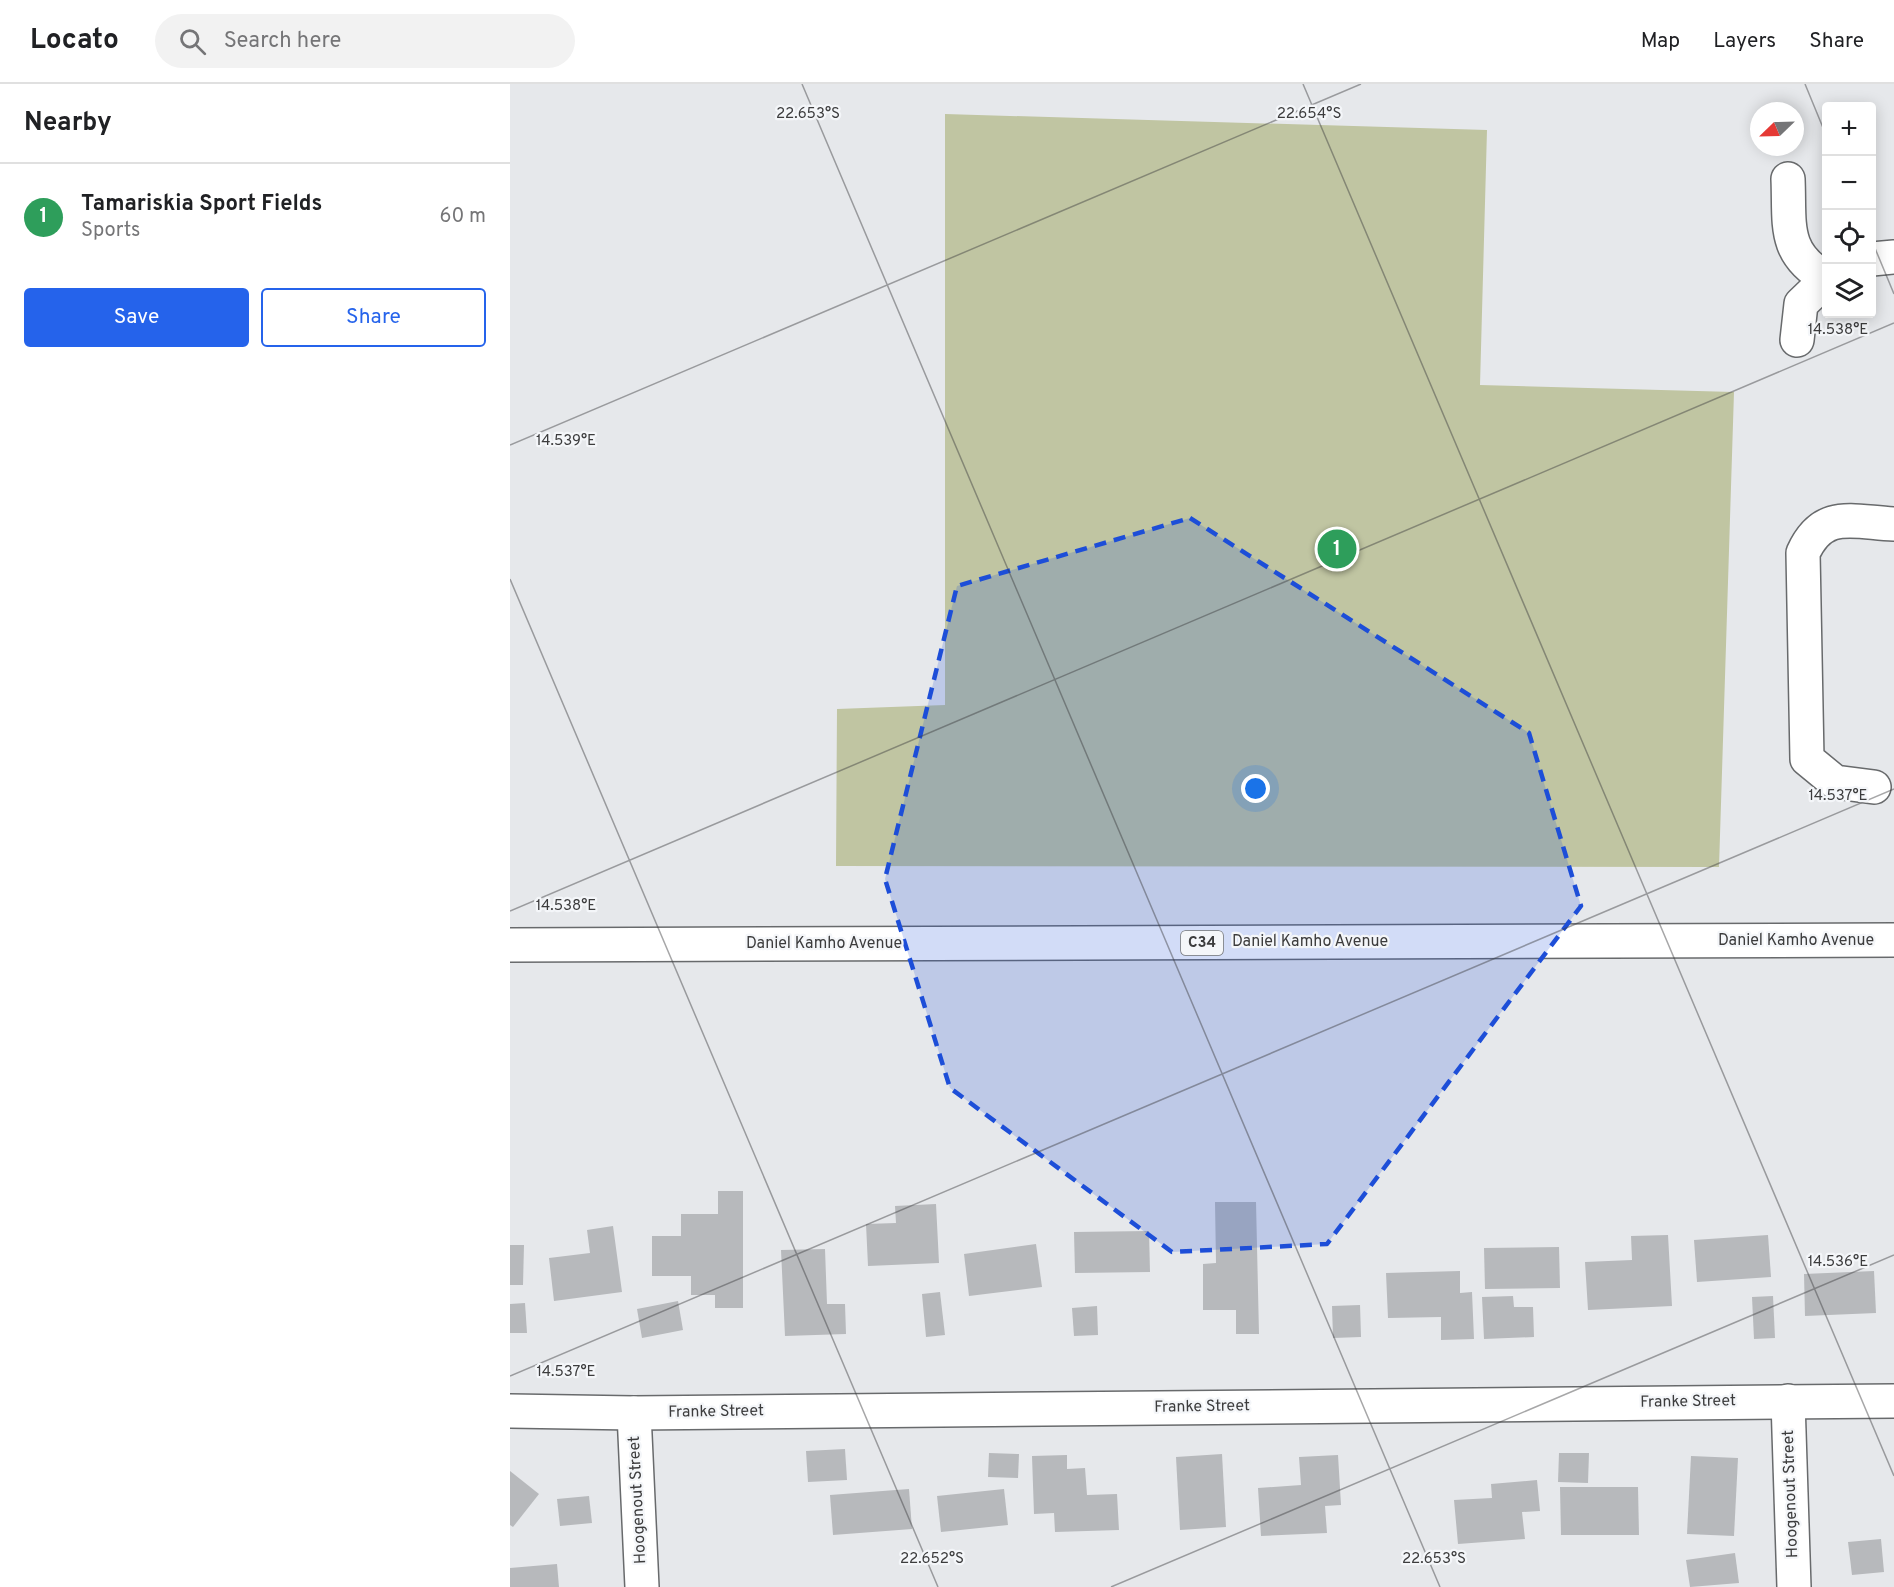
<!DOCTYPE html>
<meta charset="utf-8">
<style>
:root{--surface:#fff;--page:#f2f2f2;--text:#202124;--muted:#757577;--line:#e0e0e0;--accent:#2563eb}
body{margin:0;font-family:Overpass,sans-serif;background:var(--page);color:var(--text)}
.controls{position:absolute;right:18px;top:18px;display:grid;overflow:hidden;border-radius:6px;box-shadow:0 3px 15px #0003}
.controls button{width:54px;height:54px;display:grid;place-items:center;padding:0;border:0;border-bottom:2px solid var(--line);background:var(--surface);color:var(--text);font:30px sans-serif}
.compass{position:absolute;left:1240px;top:18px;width:54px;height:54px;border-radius:50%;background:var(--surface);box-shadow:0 3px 15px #0003;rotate:247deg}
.you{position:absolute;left:746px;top:705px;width:21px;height:21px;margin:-15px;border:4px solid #fff;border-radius:50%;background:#1a73e8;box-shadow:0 0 0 9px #1a73e833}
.badge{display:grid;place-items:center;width:39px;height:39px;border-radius:50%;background:var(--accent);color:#fff;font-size:20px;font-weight:700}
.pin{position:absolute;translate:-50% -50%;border:3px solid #fff;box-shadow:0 2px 6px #0006}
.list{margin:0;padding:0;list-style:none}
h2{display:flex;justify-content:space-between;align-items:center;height:78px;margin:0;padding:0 24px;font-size:26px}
h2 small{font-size:20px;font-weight:400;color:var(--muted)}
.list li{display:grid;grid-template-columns:39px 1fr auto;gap:18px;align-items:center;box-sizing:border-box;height:108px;padding:0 24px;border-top:2px solid var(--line)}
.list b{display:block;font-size:22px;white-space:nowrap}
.list p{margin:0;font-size:20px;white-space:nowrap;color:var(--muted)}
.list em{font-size:20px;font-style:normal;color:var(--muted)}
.actions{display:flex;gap:12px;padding:18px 24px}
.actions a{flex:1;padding:14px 0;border:2px solid var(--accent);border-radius:6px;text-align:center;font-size:21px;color:var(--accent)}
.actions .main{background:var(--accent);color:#fff}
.icon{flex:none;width:33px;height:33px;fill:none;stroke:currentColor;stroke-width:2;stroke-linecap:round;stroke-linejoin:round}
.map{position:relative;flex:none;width:1384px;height:1503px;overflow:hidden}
header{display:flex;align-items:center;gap:36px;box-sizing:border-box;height:84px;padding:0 30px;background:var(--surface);border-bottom:2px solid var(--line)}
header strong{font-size:28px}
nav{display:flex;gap:33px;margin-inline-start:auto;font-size:21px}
.search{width:420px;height:54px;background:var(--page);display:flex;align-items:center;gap:15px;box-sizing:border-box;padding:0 21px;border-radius:33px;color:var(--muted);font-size:22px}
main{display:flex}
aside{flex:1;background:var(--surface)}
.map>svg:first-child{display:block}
</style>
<header>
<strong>Locato</strong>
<div class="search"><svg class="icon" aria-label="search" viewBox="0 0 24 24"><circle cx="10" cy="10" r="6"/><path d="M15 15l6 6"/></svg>Search here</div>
<nav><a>Map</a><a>Layers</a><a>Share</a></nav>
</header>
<main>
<aside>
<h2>Nearby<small></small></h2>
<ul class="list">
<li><span class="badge" style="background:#2e9e5b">1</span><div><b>Tamariskia Sport Fields</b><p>Sports</p></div><em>60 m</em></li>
</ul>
<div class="actions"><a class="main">Save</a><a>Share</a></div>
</aside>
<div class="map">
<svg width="1384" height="1503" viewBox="0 0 1384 1503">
<rect width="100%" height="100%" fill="#e6e8eb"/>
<path fill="#c0c5a2" d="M435,30L977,46L970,301L1224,308L1209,783L326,782L327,625L435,621Z"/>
<g fill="#b7b9bc">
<path d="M208,1107H233V1224H205V1211H181V1192H142V1152H171V1130H208Z"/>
<path d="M705,1118H746L749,1250H726V1226H693V1180L706,1179Z"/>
<path d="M426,1120L429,1179L358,1182L356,1140L386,1139L385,1122Z"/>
<path d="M103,1142L112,1208L44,1217L39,1174L80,1169L77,1146Z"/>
<path d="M639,1147L640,1188L565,1189L564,1148Z"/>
<path d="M1158,1151L1162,1222L1078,1226L1075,1178L1122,1176L1121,1152Z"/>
<path d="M1258,1151L1261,1193L1187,1198L1184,1156Z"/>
<path d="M526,1160L532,1203L459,1212L454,1170Z"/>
<path d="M0,1161H14L13,1201H0Z"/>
<path d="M1049,1163L1050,1204L975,1205L974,1164Z"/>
<path d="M315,1165L317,1220H335L336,1250L275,1252L271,1166Z"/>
<path d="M950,1187V1209L962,1208L964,1255L931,1256V1233L878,1234L876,1189Z"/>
<path d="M1364,1187L1366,1229L1295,1232L1294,1190Z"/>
<path d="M430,1208L435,1251L416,1253L412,1210Z"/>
<path d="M1003,1212L1004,1223H1023L1024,1253L974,1255L972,1213Z"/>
<path d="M1263,1212L1265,1254L1244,1255L1242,1213Z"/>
<path d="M168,1217L173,1246L132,1254L127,1225Z"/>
<path d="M15,1219L17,1249H0V1220Z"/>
<path d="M850,1221L851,1253L823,1254L822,1222Z"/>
<path d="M587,1222L588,1251L564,1252L562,1224Z"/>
<path d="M335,1365L337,1396L298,1398L296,1367Z"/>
<path d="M479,1369L509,1370L508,1394L478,1393Z"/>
<path d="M1049,1369H1079L1078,1399L1048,1398Z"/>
<path d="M712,1370L716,1443L670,1446L666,1373Z"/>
<path d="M557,1371V1385L575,1384L577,1411L607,1410L609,1446L545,1448L544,1429L524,1430L522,1372Z"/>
<path d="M828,1371L831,1421L815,1422L817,1449L751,1452L748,1404L791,1401L789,1373Z"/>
<path d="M1181,1372L1228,1374L1224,1452L1177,1450Z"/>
<path d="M0,1387L29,1410L3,1443L0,1441Z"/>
<path d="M1027,1396L1030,1427L1012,1428L1015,1455L948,1460L944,1416L982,1414L981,1400Z"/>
<path d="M1050,1403H1128L1129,1451H1051Z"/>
<path d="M399,1405L402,1445L323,1451L320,1411Z"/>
<path d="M494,1405L498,1441L431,1448L427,1412Z"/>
<path d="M79,1412L82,1439L50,1442L47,1415Z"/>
<path d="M1371,1455L1374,1488L1342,1491L1338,1458Z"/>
<path d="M1225,1469L1229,1499L1180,1503L1176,1476Z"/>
<path d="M47,1480L49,1503H0V1484Z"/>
</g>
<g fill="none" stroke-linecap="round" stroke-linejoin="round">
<g stroke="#686a6c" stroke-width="36">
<g id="minor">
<path d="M1278,95C1280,140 1272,169 1316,194"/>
<path d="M1362,175L1384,173"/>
<path d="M1287,256L1291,220L1316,196"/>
<path d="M1364,703L1325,698L1297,675L1293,469C1313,425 1342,438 1384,440"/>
<path d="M1278,1317L1284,1503"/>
<path d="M0,1327L124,1329L1384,1317"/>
<path d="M124,1329L132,1503"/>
</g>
</g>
<g stroke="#686a6c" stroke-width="36">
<path id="major" d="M0,861L1384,856"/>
</g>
<use href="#minor" stroke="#fff" stroke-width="33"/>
<use href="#major" stroke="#fff" stroke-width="33"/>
</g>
<path fill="#1d4ed8" fill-opacity="0.2" stroke="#1d4ed8" stroke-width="4.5" stroke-dasharray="12 8" stroke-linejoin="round" d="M680,434L1019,649L1071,822L817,1160L662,1168L440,1004L375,795L447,502Z"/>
<path fill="none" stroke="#3c3c3d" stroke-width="1.5" stroke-opacity="0.45" d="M292,0L930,1503M793,0L1384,1392M1295,0L1316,51M1362,157L1384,210M0,361L851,0M0,495L428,1503M0,827L1384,239M0,1292L1384,705M601,1503L1384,1171"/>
<g text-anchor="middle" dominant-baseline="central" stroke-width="4.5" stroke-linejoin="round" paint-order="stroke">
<rect fill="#f4f6f9" stroke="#737475" stroke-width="1.5" x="671" y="847" width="42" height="24" rx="4.5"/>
<g font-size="15" font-weight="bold" fill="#3c3c3d">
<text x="692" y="859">C34</text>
</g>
<g font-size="16" fill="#3c3c3d" stroke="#f4f6f9">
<text x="1286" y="857">Daniel Kamho Avenue</text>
<text x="800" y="858">Daniel Kamho Avenue</text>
<text x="314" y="860">Daniel Kamho Avenue</text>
<text transform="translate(1178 1318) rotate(-1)">Franke Street</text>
<text transform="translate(692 1323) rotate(-1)">Franke Street</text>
<text transform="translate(206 1328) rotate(-1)">Franke Street</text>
<text transform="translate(1281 1410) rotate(-92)">Hoogenout Street</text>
<text transform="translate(128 1416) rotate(-93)">Hoogenout Street</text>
</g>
</g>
<g font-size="15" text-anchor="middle" fill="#3c3c3d" stroke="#f4f6f9" stroke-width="4.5" stroke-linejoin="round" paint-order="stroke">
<text x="298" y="34">22.653°S</text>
<text x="799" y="34">22.654°S</text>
<text x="1328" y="250">14.538°E</text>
<text x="56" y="361">14.539°E</text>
<text x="1328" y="716">14.537°E</text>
<text x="56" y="826">14.538°E</text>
<text x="1328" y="1182">14.536°E</text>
<text x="56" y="1292">14.537°E</text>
<text x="422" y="1479">22.652°S</text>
<text x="924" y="1479">22.653°S</text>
</g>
</svg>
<div class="controls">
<button>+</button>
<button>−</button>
<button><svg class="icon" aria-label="locate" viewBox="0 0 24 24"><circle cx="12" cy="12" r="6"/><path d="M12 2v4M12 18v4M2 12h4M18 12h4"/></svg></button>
<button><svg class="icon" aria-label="layers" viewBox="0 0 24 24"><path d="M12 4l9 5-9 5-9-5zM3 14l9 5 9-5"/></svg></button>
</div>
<svg class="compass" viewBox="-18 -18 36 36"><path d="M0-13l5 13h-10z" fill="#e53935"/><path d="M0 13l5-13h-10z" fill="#757577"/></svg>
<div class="you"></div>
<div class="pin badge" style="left:827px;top:465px;background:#2e9e5b">1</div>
</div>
</main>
